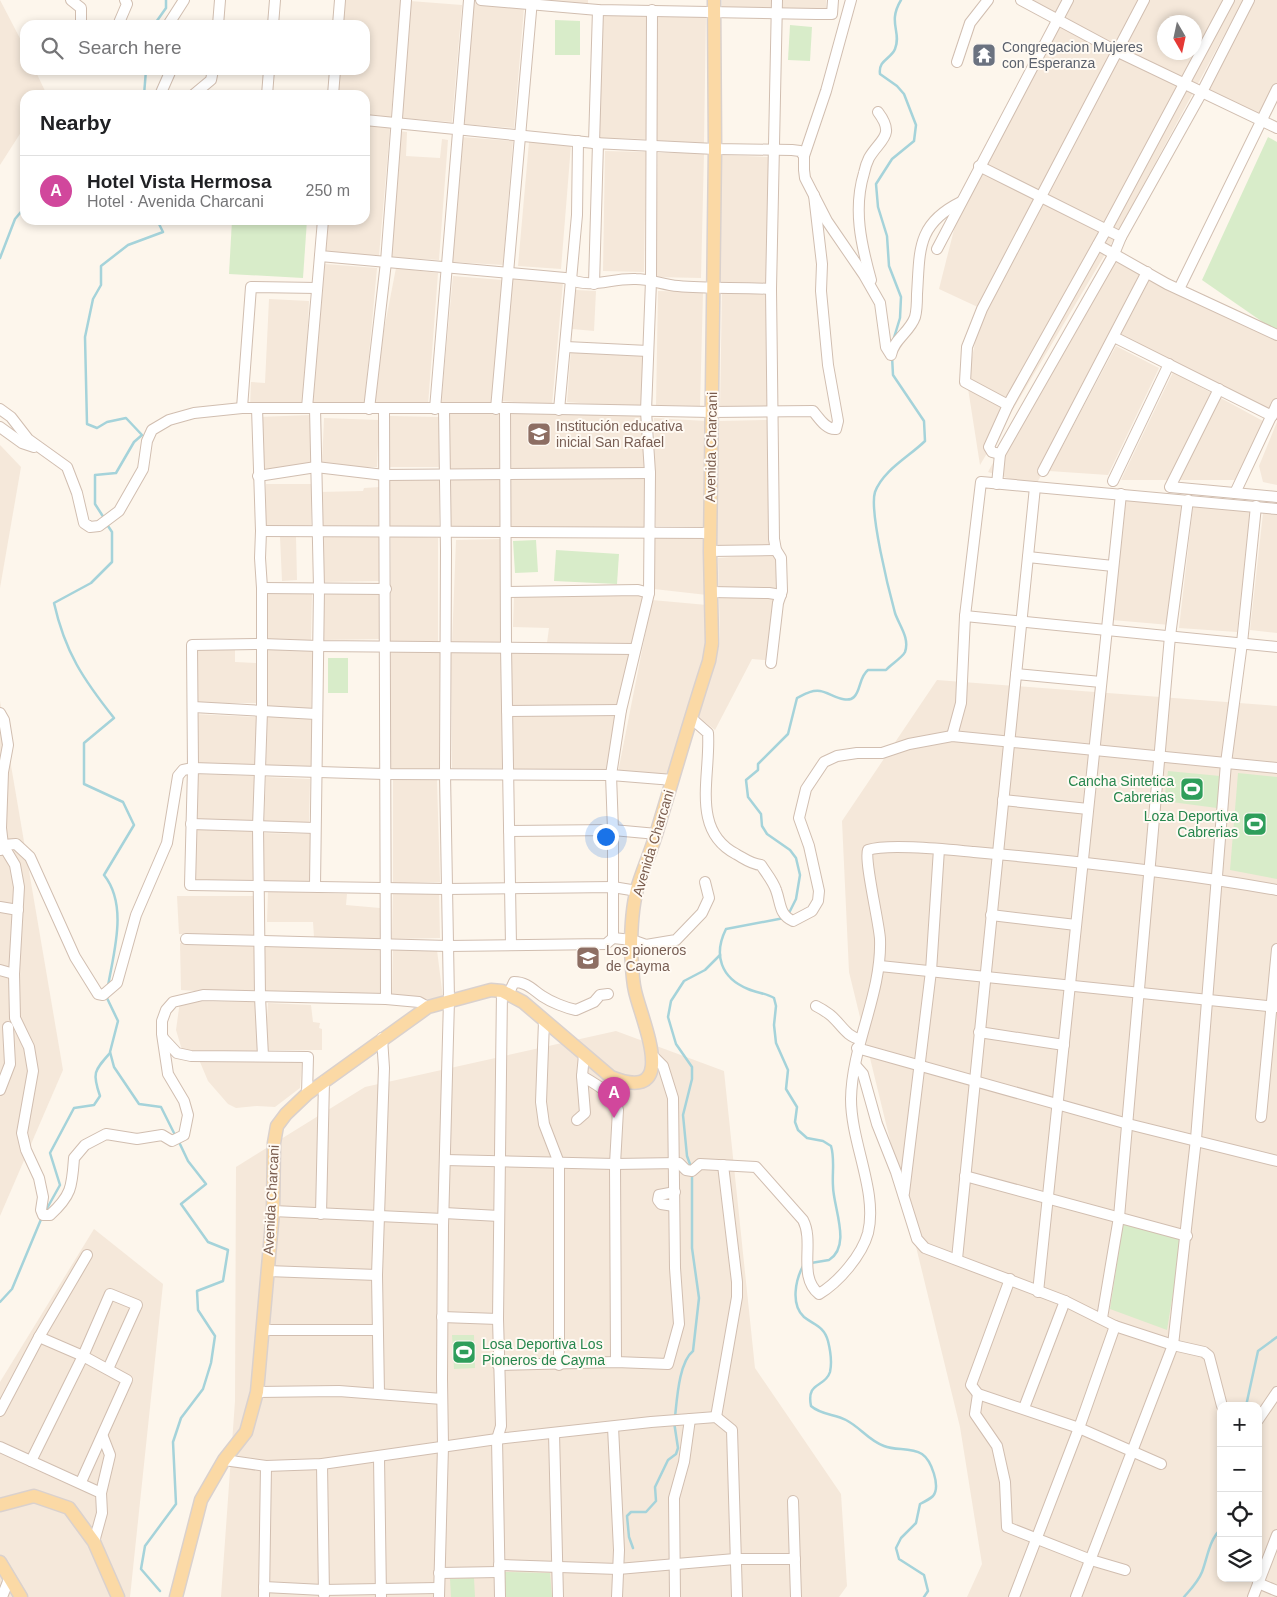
<!DOCTYPE html>
<meta charset="utf-8">
<style>
:root{--surface:#fff;--page:#f6f6f6;--text:#202124;--muted:#757577;--line:#e0e0e0;--accent:#0f766e}
body{margin:0;font-family:Arial,sans-serif;background:var(--page);color:var(--text)}
.controls{position:absolute;right:15px;bottom:15px;display:grid;overflow:hidden;border-radius:10px;box-shadow:0 2px 8px #0003}
.controls button{width:45px;height:45px;display:grid;place-items:center;padding:0;border:0;border-bottom:1px solid var(--line);background:var(--surface);color:var(--text);font:25px sans-serif}
.compass{position:absolute;left:1157px;top:15px;width:45px;height:45px;border-radius:50%;background:var(--surface);box-shadow:0 2px 8px #0003;rotate:171deg}
.you{position:absolute;left:605px;top:836px;width:18px;height:18px;margin:-12px;border:4px solid #fff;border-radius:50%;background:#1a73e8;box-shadow:0 0 0 8px #1a73e833}
.badge{display:grid;place-items:center;width:32px;height:32px;border-radius:50%;background:var(--accent);color:#fff;font-size:16px;font-weight:700}
.pin{position:absolute;translate:-50% -41px;filter:drop-shadow(0 1px 2px #0008)}
.pin::after{content:'';position:absolute;top:26px;width:18px;height:15px;background:inherit;clip-path:polygon(0 0,100% 0,50% 100%)}
.list{margin:0;padding:0;list-style:none}
h2{display:flex;justify-content:space-between;align-items:center;height:65px;margin:0;padding:0 20px;font-size:21px}
h2 small{font-size:16px;font-weight:400;color:var(--muted)}
.list li{display:grid;grid-template-columns:32px 1fr auto;gap:15px;align-items:center;box-sizing:border-box;height:70px;padding:0 20px;border-top:1px solid var(--line)}
.list b{display:block;font-size:19px;white-space:nowrap}
.list p{margin:0;font-size:16px;white-space:nowrap;color:var(--muted)}
.list em{font-size:16px;font-style:normal;color:var(--muted)}
.icon{flex:none;width:28px;height:28px;fill:none;stroke:currentColor;stroke-width:2;stroke-linecap:round;stroke-linejoin:round}
.map{position:relative;flex:none;width:1277px;height:1597px;overflow:hidden}
.search{position:absolute;background:var(--surface);box-shadow:0 2px 8px #0003;left:20px;top:20px;width:350px;height:55px;display:flex;align-items:center;gap:12px;box-sizing:border-box;padding:0 18px;border-radius:15px;color:var(--muted);font-size:19px}
.panel{position:absolute;background:var(--surface);box-shadow:0 2px 8px #0003;left:20px;top:90px;width:350px;height:135px;border-radius:15px}
.map>svg:first-child{display:block}
</style>
<div class="map">
<svg width="1277" height="1597" viewBox="0 0 1277 1597">
<rect width="100%" height="100%" fill="#fdf6ec"/>
<g fill="#f5e8da" fill-rule="evenodd">
<path d="M0,0L25,48V70H35L46,93L45,95H25V126L0,165Z"/>
<path d="M345,0H401L379,256L325,251L327,220H365V95H337L339,70H365V25H343Z"/>
<path d="M536,0H588V5Z"/>
<path d="M722,0H772L771,9L722,7Z"/>
<path d="M782,0H826V8L782,10Z"/>
<path d="M1021,0H1243L1117,234L980,465L967,382L982,309L939,289L961,202L1058,20ZM1164,22H1194V52H1164Z"/>
<path d="M1245,0H1277V86L1261,120L1197,89Z"/>
<path d="M410,1L462,5L452,122L401,118Z"/>
<path d="M472,2L524,8L514,128L463,124Z"/>
<path d="M601,11L650,12L647,139L598,138Z"/>
<path d="M658,13L706,14L704,143L656,142Z"/>
<path d="M398,131L407,132L406,156L440,158L442,139L448,140L439,260L389,257Z"/>
<path d="M462,137L513,141L503,265L452,262Z"/>
<path d="M529,142L571,145L561,269L518,266Z"/>
<path d="M605,151L646,152L644,272L603,271Z"/>
<path d="M658,153H704L701,278L655,277Z"/>
<path d="M722,155L770,157L768,283L719,282Z"/>
<path d="M1110,248L1147,270L1277,336V404L1272,416L1114,337L1130,303L1035,487L988,472Z"/>
<path d="M325,264L377,268L364,410L312,405Z"/>
<path d="M396,268L438,273L428,405L375,406L376,371Z"/>
<path d="M453,276L503,280L491,408L441,403Z"/>
<path d="M513,277L563,282L552,405L502,401Z"/>
<path d="M576,290L596,291L594,331L572,329Z"/>
<path d="M658,291L703,292L700,406L656,405Z"/>
<path d="M722,291L767,295V407H720Z"/>
<path d="M269,299L309,301L304,407L250,406L251,382L265,383Z"/>
<path d="M1116,346L1159,368L1108,475L1049,471Z"/>
<path d="M571,349L645,354L641,408L567,402Z"/>
<path d="M1173,372L1263,421L1238,480H1121Z"/>
<path d="M508,410L643,416L646,469L510,468Z"/>
<path d="M448,413L500,414L501,469L449,470Z"/>
<path d="M311,415L312,468L259,469L258,417Z"/>
<path d="M390,416L439,417V467H390Z"/>
<path d="M324,418L379,420L377,467H316L322,465Z"/>
<path d="M654,418L706,421V527L656,526Z"/>
<path d="M767,420L772,546H716L719,421Z"/>
<path d="M1277,422V485L1263,482L1259,466Z"/>
<path d="M0,445L21,467L0,588Z"/>
<path d="M645,477V529H510L509,478Z"/>
<rect x="450" y="478" width="51" height="49"/>
<rect x="390" y="479" width="49" height="48"/>
<path d="M266,484H311V525L266,526Z"/>
<path d="M380,487V526L320,527L319,492L363,491L364,488Z"/>
<path d="M1124,499L1184,504L1170,625L1112,620Z"/>
<path d="M1193,506L1252,510L1237,632L1179,628Z"/>
<path d="M1263,513L1277,515V633L1250,630Z"/>
<path d="M391,536L438,538V643L391,642Z"/>
<path d="M280,537H296L297,580L282,581Z"/>
<path d="M323,537H379V581L323,582Z"/>
<path d="M706,537L707,595L654,589L653,538Z"/>
<path d="M501,539L503,643L452,644L456,540Z"/>
<path d="M783,553L775,661L752,659L715,730L697,716L720,643L718,558Z"/>
<path d="M267,593H312L311,641L266,640Z"/>
<path d="M324,594H379L380,639L324,640Z"/>
<path d="M644,595L633,644L547,643L549,628L513,627L514,596Z"/>
<path d="M652,600L707,605L706,646L670,775L618,772Z"/>
<path d="M197,647H235V662L256,663V703H196Z"/>
<path d="M268,649L313,651L311,709L266,707Z"/>
<path d="M391,651H440L439,768L388,774Z"/>
<path d="M503,651L504,768H452L451,652Z"/>
<path d="M510,652L630,653L618,706L510,707Z"/>
<path d="M937,680L1277,706V1597H967L982,1564L960,1427L849,972L842,821ZM1221,1406H1258V1578H1221Z"/>
<path d="M0,701L63,1070L0,1216Z"/>
<path d="M618,711L610,771L511,770V713Z"/>
<path d="M194,714L257,717L255,766L194,764Z"/>
<path d="M267,717L312,718L311,766L266,765Z"/>
<path d="M198,774L257,776L255,823L196,819Z"/>
<path d="M266,777L310,779L309,824L264,822Z"/>
<path d="M393,778L437,780L440,882L393,883Z"/>
<path d="M194,827L256,829L255,883L193,881Z"/>
<path d="M262,833L311,834L310,883L261,882Z"/>
<path d="M268,891L347,894L346,905L380,908V939L314,937L313,922H267Z"/>
<path d="M439,892L440,938L392,939L393,893Z"/>
<path d="M177,896H254L255,935L179,934Z"/>
<path d="M180,943L256,946L257,995L181,990Z"/>
<path d="M262,946L381,948L380,994L264,991Z"/>
<path d="M393,949L437,950L443,998L412,1000L392,995Z"/>
<path d="M180,1001L256,1002L259,1052L182,1050L176,1030Z"/>
<path d="M268,1003L311,1005L313,1022L320,1023L319,1028L322,1029V1050H265Z"/>
<path d="M616,1031L724,1071L755,1368L841,1494L847,1586L839,1597H221L235,1401L236,1167L365,1087Z"/>
<path d="M232,1058L302,1062L300,1088L275,1107L257,1106L236,1108L228,1104L208,1081L200,1062Z"/>
<path d="M94,1229L163,1284L130,1597H0V1382Z"/>
</g>
<g fill="#d8ecc9">
<path d="M555,20L580,21V55H555Z"/>
<path d="M790,25L812,27L810,61L788,60Z"/>
<path d="M1268,137L1277,142V332L1202,280Z"/>
<path d="M232,220H307L303,278L229,274Z"/>
<path d="M536,540L538,572L515,573L513,541Z"/>
<path d="M556,550L619,554L617,584L554,581Z"/>
<rect x="328" y="658" width="20" height="35"/>
<path d="M1168,771L1220,776L1217,808L1164,801Z"/>
<path d="M1238,773L1277,777V879L1230,870Z"/>
<path d="M1123,1224L1179,1239L1181,1244L1167,1330L1110,1309Z"/>
<path d="M452,1335H474L475,1368L454,1369Z"/>
<path d="M505,1572L550,1573L552,1597H505Z"/>
<path d="M474,1578L475,1597H451L450,1579Z"/>
</g>
<g fill="none" stroke-linecap="round" stroke-linejoin="round">
<g stroke="#a5d3da" stroke-width="2.5">
<path d="M154,25L166,8V0"/>
<path d="M144,95L146,70"/>
<path d="M0,258L15,219L25,207"/>
<path d="M893,341L900,318L901,297L889,266L887,236L878,207L876,184L892,159L914,141L916,125L904,94L897,86L880,74C878,60 891,59 895,49C902,32 887,23 901,0"/>
<path d="M104,518L95,504V475L116,473L134,442L142,435L126,418L107,422L97,428L87,424L85,337L93,299L101,285V266L128,245L163,232L157,220"/>
<path d="M106,523L112,532V562L91,583L54,603C65,652 83,679 114,718L84,743V784L123,802L134,825L104,875C128,905 114,951 108,986"/>
<path d="M788,915L796,899L800,875L796,858L790,850L767,834L762,826L761,814L748,797L746,780L758,770V764L788,734L797,698C805,694 811,690 820,691C829,692 846,705 854,697C861,690 859,677 868,670H886C890,665 902,658 905,652C910,638 899,625 895,613C889,591 869,511 875,492C883,470 910,456 925,441L924,421L893,375L892,356"/>
<path d="M784,918L726,929C713,955 721,978 748,989C757,993 766,993 774,998L776,1006L774,1025L776,1043L788,1070L786,1089L797,1107L795,1122L798,1130L807,1138L823,1141L831,1146C835,1159 832,1173 833,1186C833,1207 852,1246 829,1260L811,1263"/>
<path d="M106,996L118,1021L110,1052L114,1067L139,1104L161,1107L176,1137"/>
<path d="M691,1167L687,1156L683,1115L692,1079V1067L676,1044L668,1017L671,1001L684,981L705,970L720,955"/>
<path d="M45,1212L60,1185L50,1153L74,1108L94,1105L100,1096C92,1073 94,1071 110,1053"/>
<path d="M803,1266C796,1279 790,1304 804,1317C814,1325 824,1326 828,1341C830,1349 832,1363 830,1372C825,1388 806,1381 811,1406C821,1415 835,1414 846,1420C860,1427 869,1441 884,1446C896,1451 910,1447 922,1454C931,1460 941,1486 933,1496C930,1499 924,1502 920,1504L916,1523L901,1538L896,1548L899,1559L924,1575L928,1591L924,1597"/>
<path d="M0,1302L12,1289L42,1217"/>
<path d="M1246,1406L1258,1351L1277,1337"/>
<path d="M675,1417C677,1399 679,1362 693,1351L699,1298L692,1248V1173"/>
<path d="M633,1548L629,1537L627,1516L631,1512H646L656,1501L655,1487L668,1460L676,1454L678,1448L674,1422"/>
<path d="M160,1591L141,1569L145,1546L176,1504L173,1442L181,1418L203,1389L211,1363L215,1336L198,1310L197,1291L223,1281L228,1250L208,1242L181,1204L206,1184L188,1161L179,1142"/>
<path d="M1184,1597C1191,1589 1198,1582 1202,1572C1208,1556 1209,1540 1221,1529"/>
</g>
<g stroke="#d1beb0" stroke-width="12">
<g id="minor">
<path d="M71,0L81,8V25"/>
<path d="M481,0L598,10L817,14H832L833,0"/>
<path d="M851,0L826,91L804,156V170L805,178L827,221L864,275L880,303L886,347L891,355C893,340 910,332 915,317C917,310 917,302 917,294C920,251 916,224 961,202"/>
<path d="M1021,0L1116,51L1277,128"/>
<path d="M118,25L127,4L125,0"/>
<path d="M168,25L184,0"/>
<path d="M218,25L220,0"/>
<path d="M273,25L275,0"/>
<path d="M338,25L340,0"/>
<path d="M957,62L970,23L988,0"/>
<path d="M160,95L171,70"/>
<path d="M193,95L211,80L213,70"/>
<path d="M267,95L269,70"/>
<path d="M333,95L335,70"/>
<path d="M365,120L594,143L715,149L792,150L800,151L804,156"/>
<path d="M594,143L598,10"/>
<path d="M979,166L1121,237"/>
<path d="M1098,245L1167,284L1277,335"/>
<path d="M937,249L1068,0"/>
<path d="M320,256L565,278C595,290 607,278 636,279C650,279 664,285 678,286C709,289 740,287 771,289"/>
<path d="M871,280C861,244 853,209 864,173C865,168 867,162 869,158C880,139 896,136 878,112"/>
<path d="M594,284L598,143"/>
<path d="M1179,289L1277,89"/>
<path d="M1114,337L1272,416"/>
<path d="M566,347L648,351"/>
<path d="M1219,389L1170,487L1277,497"/>
<path d="M1008,405L965,382L967,347L982,309L1144,0"/>
<path d="M242,408L251,287L317,288"/>
<path d="M257,408L261,531L260,558L262,588V711L258,827L260,997L263,1056"/>
<path d="M307,408L323,220"/>
<path d="M505,408L506,647L511,945"/>
<path d="M0,409L11,417L28,439L67,467L77,493L84,523L90,527L99,526L119,511L143,469L147,441L152,430L169,420L194,413L242,408H505L711,412L813,411C819,418 826,430 836,429L838,421L828,365L821,291L822,264L814,195"/>
<path d="M369,409L386,262L406,0"/>
<path d="M384,409L386,999"/>
<path d="M435,409L469,0"/>
<path d="M496,409L532,0"/>
<path d="M559,410L577,215L578,141"/>
<path d="M0,427L22,443L34,447"/>
<path d="M1000,454L992,452L989,447L1008,405L1106,230L1229,0"/>
<path d="M1043,471L1147,272"/>
<path d="M258,476L316,467L384,475L650,473"/>
<path d="M1113,481L1169,364"/>
<path d="M997,484L1000,454L1114,254L1121,237L1202,92L1249,0"/>
<path d="M1235,493L1277,404"/>
<path d="M261,531L710,533"/>
<path d="M710,551L776,550"/>
<path d="M1028,557L1113,566"/>
<path d="M262,588L386,589"/>
<path d="M507,592L638,590L649,593"/>
<path d="M711,592L769,593L781,595"/>
<path d="M965,616L1277,647"/>
<path d="M635,649L318,646L262,644L192,645L193,768L190,885L447,889L613,887L637,891"/>
<path d="M771,663L778,603L782,591L781,558L776,550L774,539L771,289L777,0"/>
<path d="M1016,674L1101,682"/>
<path d="M193,707L316,714"/>
<path d="M507,711L621,710"/>
<path d="M0,713L4,720L8,745L3,772L1,828L3,845L15,865L19,887L14,974L15,1018L29,1047L33,1071L22,1133L26,1150L39,1178L43,1197L41,1210L43,1215H50C72,1195 72,1186 74,1158L85,1145L106,1134L137,1139L162,1135L172,1141L184,1135L188,1115L184,1101L168,1074L162,1034V1021L166,1010L173,1002L203,995L386,999L419,1002L428,1007"/>
<path d="M691,718L708,733C711,775 690,830 736,854C745,859 751,864 761,865C766,873 773,881 776,890C781,903 779,915 793,921L812,911L818,901L819,891L809,846L799,818L806,789L824,762L837,756L857,753H882L909,744L952,736L1277,768"/>
<path d="M952,736L961,703L965,616L981,482L1277,509"/>
<path d="M1003,800L1088,809"/>
<path d="M191,824L315,828"/>
<path d="M509,831L613,830L657,834"/>
<path d="M1,850L3,845L16,844L30,857L75,957L98,994L103,995L117,983L136,915L167,843L178,776L183,770L193,768L384,774L611,775L673,780"/>
<path d="M315,886L319,588L315,408"/>
<path d="M0,907L18,910"/>
<path d="M991,915L1076,925"/>
<path d="M613,938L632,940L646,945L676,940L702,913L709,898L705,882"/>
<path d="M186,939L448,946L606,944L613,938V830L611,775L621,710L649,593L650,473L646,411L651,281L652,10"/>
<path d="M880,966L1277,1007"/>
<path d="M0,970L14,974"/>
<path d="M508,995L514,982C527,982 533,990 542,996C551,1002 566,1008 576,1010L594,1002L600,995L608,994"/>
<path d="M816,1006C820,1008 825,1011 829,1014C840,1022 846,1037 860,1039"/>
<path d="M544,1021L541,1102L544,1124L559,1163V1365"/>
<path d="M979,1032L1064,1045"/>
<path d="M163,1038L177,1053L191,1056L308,1057L307,1094"/>
<path d="M857,1048L1128,1124L1277,1161"/>
<path d="M856,1066L863,1074L877,1124L896,1172L917,1239L925,1248L1065,1301L1115,1326L1173,1345L1204,1352L1209,1356L1222,1406"/>
<path d="M582,1076C594,1083 616,1095 618,1110L615,1164L616,1362"/>
<path d="M0,1090L10,1064L8,1027"/>
<path d="M1261,1117L1277,949"/>
<path d="M577,1120L585,1113L582,1076L584,1055"/>
<path d="M445,1160L615,1164L679,1163L686,1170L692,1171L700,1164L756,1167L803,1220C815,1243 797,1276 819,1294C839,1282 862,1255 868,1233C878,1192 851,1143 851,1099C852,1044 882,994 880,939C879,922 864,860 868,850C889,843 951,850 974,852C1076,861 1177,872 1277,890"/>
<path d="M965,1176L1187,1236"/>
<path d="M904,1193L931,971L939,849"/>
<path d="M674,1206L661,1204L658,1200L659,1195L675,1192"/>
<path d="M273,1211L443,1219"/>
<path d="M444,1213L499,1216"/>
<path d="M321,1214L324,1081"/>
<path d="M957,1259L1035,487"/>
<path d="M267,1271L377,1275"/>
<path d="M1010,1279L971,1385L978,1394L1079,1428L1161,1464"/>
<path d="M1038,1292L1121,494"/>
<path d="M442,1317L498,1319"/>
<path d="M1102,1318L1119,1217L1170,636L1188,500"/>
<path d="M262,1330H377"/>
<path d="M39,1337L83,1356L127,1380L81,1482"/>
<path d="M498,1365L616,1362L668,1364L679,1324L675,1268L673,1098L663,1066L654,1057"/>
<path d="M257,1392L339,1391L442,1399"/>
<path d="M379,1394L377,1275L384,1068L382,1038"/>
<path d="M978,1394L975,1414L997,1446L1005,1482L1007,1527L1091,1560L1125,1570"/>
<path d="M1024,1408L1065,1301"/>
<path d="M0,1411L39,1337L87,1255"/>
<path d="M716,1417L737,1297V1282L723,1165"/>
<path d="M1258,1420L1277,1392"/>
<path d="M613,1427L619,1550L617,1597"/>
<path d="M554,1433L558,1597"/>
<path d="M0,1447L101,1493L102,1513L94,1542"/>
<path d="M379,1457L381,1597"/>
<path d="M224,1460L266,1466L322,1464L497,1439L651,1422L716,1417L732,1430L737,1597"/>
<path d="M31,1461L83,1356L110,1294L137,1305L108,1369"/>
<path d="M322,1464L324,1595"/>
<path d="M101,1493L110,1455L103,1437"/>
<path d="M793,1501L796,1597"/>
<path d="M499,1565L618,1569L735,1559H795"/>
<path d="M439,1573L499,1572"/>
<path d="M1258,1583L1277,1591"/>
<path d="M264,1587L323,1590L438,1588"/>
<path d="M2,1597L9,1579"/>
<path d="M264,1597L266,1466"/>
<path d="M439,1597L443,1446L442,1379L443,1226L449,1000L445,774L446,551L444,409"/>
<path d="M500,1597L497,1439L501,1426L498,1319L502,991"/>
<path d="M675,1597L674,1498L684,1462L690,1419"/>
<path d="M1014,1597L1079,1428L1115,1326"/>
<path d="M1076,1597L1173,1345L1196,1139L1226,763L1242,643L1256,506"/>
<path d="M1253,1597L1277,1535"/>
</g>
</g>
<g stroke="#dad1cd" stroke-width="15">
<g id="major">
<path d="M0,1505L34,1496L69,1508L94,1542L118,1597"/>
<path d="M0,1562L21,1597"/>
<path d="M176,1597L201,1500L224,1460L246,1432L257,1392L273,1211L274,1143L277,1126L286,1114L307,1094L428,1007L491,990L502,991L523,1002L611,1077C681,1105 642,1022 635,991C632,978 632,964 631,950C631,931 632,908 637,889C643,869 652,849 658,828C675,772 691,716 709,661L712,643L710,551L715,149L714,0"/>
</g>
</g>
<use href="#minor" stroke="#fff" stroke-width="10"/>
<use href="#major" stroke="#fbd9a5" stroke-width="12"/>
</g>
<defs>
<g id="temple-square" transform="scale(1.25)"><rect x="-9" y="-9" width="18" height="18" rx="4" fill="#6b7280" stroke="#fffaf3"/><path d="M0-6L5-2H3V0L6.5 2.5H4V6H1.5V3h-3V6H-4V2.5H-6.5L-3 0V-2H-5Z" fill="#fff"/></g>
<g id="school-square" transform="scale(1.25)"><rect x="-9" y="-9" width="18" height="18" rx="4" fill="#8d6e63" stroke="#fffaf3"/><path d="M0-5L7-2L0 1L-7-2ZM-4 1L0 2.5L4 1V4Q0 6-4 4Z" fill="#fff"/></g>
<g id="stadium-square" transform="scale(1.25)"><rect x="-9" y="-9" width="18" height="18" rx="4" fill="#2e9e5b" stroke="#fffaf3"/><path d="M0-5a6.5 5 0 1 0 0 10a6.5 5 0 1 0 0-10ZM-3.5-1.8h7v3.6h-7Z" fill="#fff"/></g>
</defs>
<g fill-rule="evenodd">
<use href="#temple-square" x="984" y="55"/>
<use href="#school-square" x="539" y="434"/>
<use href="#stadium-square" x="1192" y="789"/>
<use href="#stadium-square" x="1255" y="824"/>
<use href="#school-square" x="588" y="958"/>
<use href="#stadium-square" x="464" y="1352"/>
</g>
<g text-anchor="middle" dominant-baseline="central" stroke-width="4" stroke-linejoin="round" paint-order="stroke">
<g font-size="14" fill="#5b616d" stroke="#fffaf3" text-anchor="start">
<text x="1002" y="47">Congregacion Mujeres<tspan x="1002" dy="16">con Esperanza</tspan></text>
</g>
<g font-size="14" fill="#785e54" stroke="#fffaf3" text-anchor="start">
<text x="556" y="426">Institución educativa<tspan x="556" dy="16">inicial San Rafael</tspan></text>
<text x="606" y="950">Los pioneros<tspan x="606" dy="16">de Cayma</tspan></text>
</g>
<g font-size="14" fill="#7a5c4d" stroke="#fffaf3">
<text transform="translate(711 447) rotate(-89)">Avenida Charcani</text>
<text transform="translate(653 843) rotate(-73)">Avenida Charcani</text>
<text transform="translate(271 1200) rotate(-87)">Avenida Charcani</text>
</g>
<g font-size="14" fill="#27864d" stroke="#fffaf3" text-anchor="end">
<text x="1174" y="781">Cancha Sintetica<tspan x="1174" dy="16">Cabrerias</tspan></text>
<text x="1238" y="816">Loza Deportiva<tspan x="1238" dy="16">Cabrerias</tspan></text>
<text x="482" y="1344" text-anchor="start">Losa Deportiva Los<tspan x="482" dy="16">Pioneros de Cayma</tspan></text>
</g>
</g>
</svg>
<div class="controls">
<button>+</button>
<button>−</button>
<button><svg class="icon" aria-label="locate" viewBox="0 0 24 24"><circle cx="12" cy="12" r="6"/><path d="M12 2v4M12 18v4M2 12h4M18 12h4"/></svg></button>
<button><svg class="icon" aria-label="layers" viewBox="0 0 24 24"><path d="M12 4l9 5-9 5-9-5zM3 14l9 5 9-5"/></svg></button>
</div>
<svg class="compass" viewBox="-18 -18 36 36"><path d="M0-13l5 13h-10z" fill="#e53935"/><path d="M0 13l5-13h-10z" fill="#757577"/></svg>
<div class="you"></div>
<div class="pin badge" style="left:614px;top:1118px;background:#d1479c">A</div>
<div class="search"><svg class="icon" aria-label="search" viewBox="0 0 24 24"><circle cx="10" cy="10" r="6"/><path d="M15 15l6 6"/></svg>Search here</div>
<section class="panel">
<h2>Nearby<small></small></h2>
<ul class="list">
<li><span class="badge" style="background:#d1479c">A</span><div><b>Hotel Vista Hermosa</b><p>Hotel · Avenida Charcani</p></div><em>250 m</em></li>
</ul>
</section>
</div>
